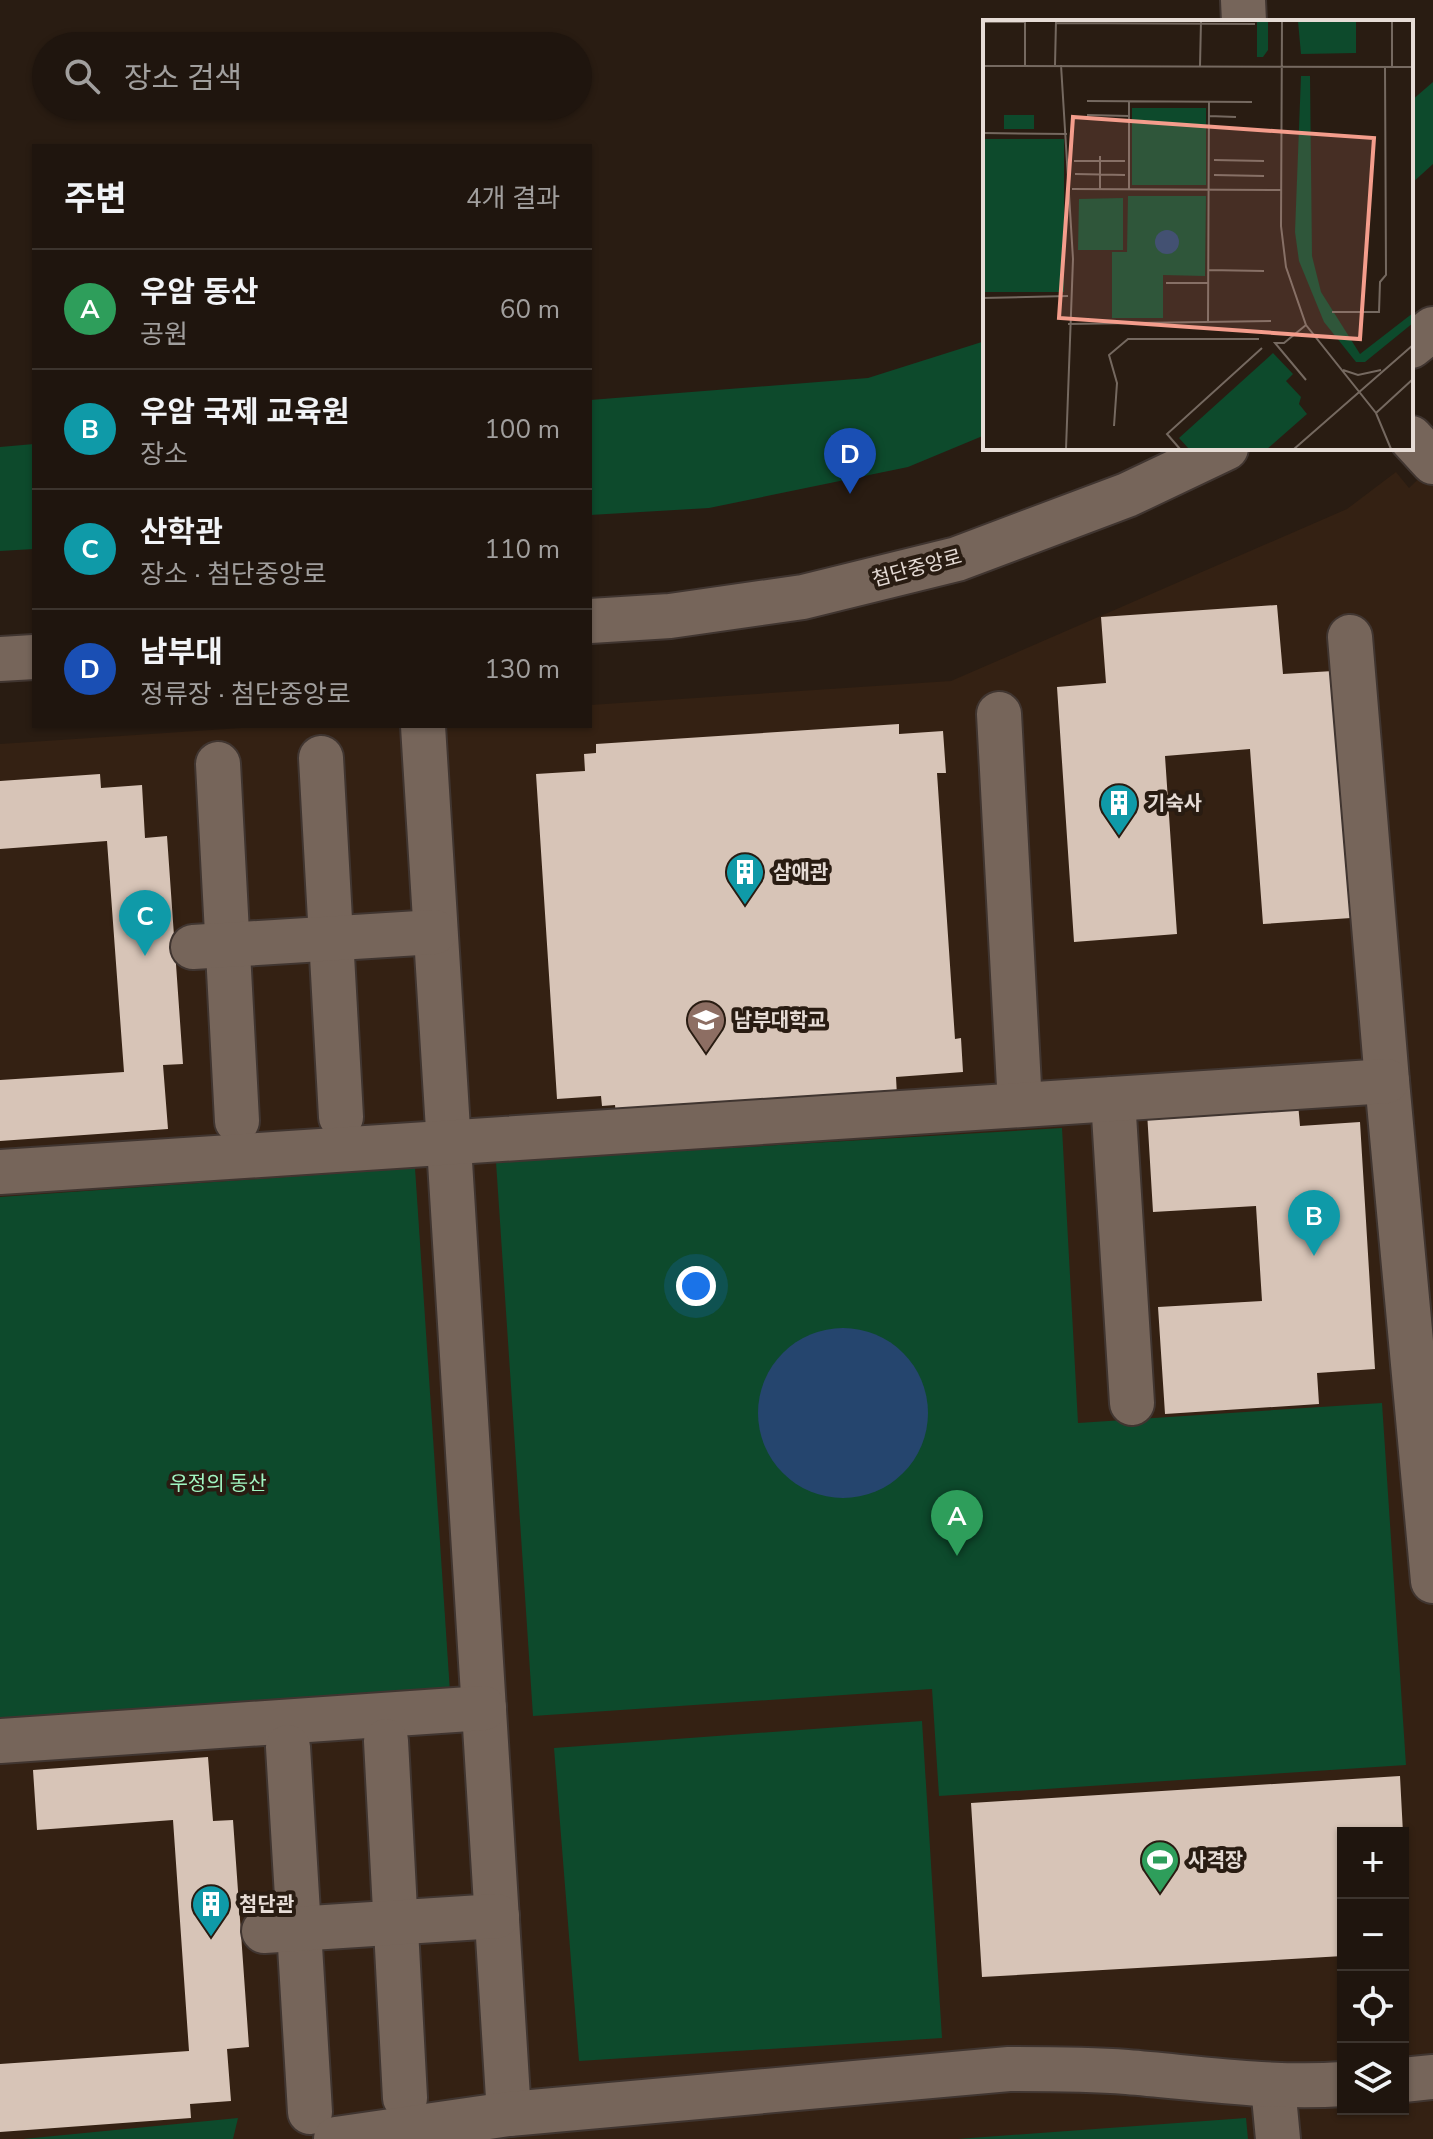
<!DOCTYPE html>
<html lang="ko">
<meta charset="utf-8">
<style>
:root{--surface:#1f150e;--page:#271e17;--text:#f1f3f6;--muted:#a19f9e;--line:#3c342e;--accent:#1a73e8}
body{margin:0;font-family:"Nunito Sans","Noto Sans KR",sans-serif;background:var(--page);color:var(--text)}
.controls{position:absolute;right:24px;bottom:24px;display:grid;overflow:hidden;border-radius:0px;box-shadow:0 2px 6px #0004}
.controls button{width:72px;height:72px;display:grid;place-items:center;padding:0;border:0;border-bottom:2px solid var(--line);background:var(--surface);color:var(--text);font:40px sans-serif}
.you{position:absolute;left:696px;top:1286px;width:28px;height:28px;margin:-20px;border:6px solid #fff;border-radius:50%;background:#1a73e8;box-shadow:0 0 0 12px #1a73e833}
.badge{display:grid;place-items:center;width:52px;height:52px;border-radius:50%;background:var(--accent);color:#fff;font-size:26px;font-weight:700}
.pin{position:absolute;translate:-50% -66px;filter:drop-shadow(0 2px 4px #0008)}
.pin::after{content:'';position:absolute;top:42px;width:28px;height:24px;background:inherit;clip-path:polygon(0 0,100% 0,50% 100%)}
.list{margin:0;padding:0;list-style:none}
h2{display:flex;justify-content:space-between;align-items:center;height:104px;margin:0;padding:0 32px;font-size:34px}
h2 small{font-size:26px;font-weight:400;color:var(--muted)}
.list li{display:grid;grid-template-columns:52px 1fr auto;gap:24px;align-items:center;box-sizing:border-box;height:120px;padding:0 32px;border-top:2px solid var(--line)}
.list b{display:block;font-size:30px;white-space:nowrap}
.list p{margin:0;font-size:26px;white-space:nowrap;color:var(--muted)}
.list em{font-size:26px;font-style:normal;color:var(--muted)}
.icon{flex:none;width:44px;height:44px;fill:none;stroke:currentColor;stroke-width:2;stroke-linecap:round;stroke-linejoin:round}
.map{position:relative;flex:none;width:1433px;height:2139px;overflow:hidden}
.search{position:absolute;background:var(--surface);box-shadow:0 2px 6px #0004;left:32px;top:32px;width:560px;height:88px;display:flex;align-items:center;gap:20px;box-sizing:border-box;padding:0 28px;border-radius:44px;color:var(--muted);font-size:30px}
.panel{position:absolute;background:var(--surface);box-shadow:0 2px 6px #0004;left:32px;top:144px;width:560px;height:584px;border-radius:0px}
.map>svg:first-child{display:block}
</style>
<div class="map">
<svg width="1433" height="2139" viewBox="0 0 1433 2139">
<rect width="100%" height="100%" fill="#291c12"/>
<path fill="#342113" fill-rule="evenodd" d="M1433,465V2139H0V744L272,726H590V705L951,681L1347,509L1396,472L1409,488ZM1343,1833H1403V2109H1343Z"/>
<g fill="#0d4a2c">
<path d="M1433,82V164L1411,184V101Z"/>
<path d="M985,341V435L908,467L709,508L590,515V400L868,378Z"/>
<path d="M34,444V549L0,551V447Z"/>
<path d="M1062,1128L1078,1423L1382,1403L1406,1765L939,1796L932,1689L533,1716L496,1162Z"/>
<path d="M415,1168L450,1692L0,1723V1197Z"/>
<path d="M922,1721L942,2038L579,2061L554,1748Z"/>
<path d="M238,2118L233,2139H23Z"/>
<path d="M1246,2118L1248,2139H957Z"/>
</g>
<circle fill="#25456e" cx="843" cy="1413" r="85"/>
<g fill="#d7c4b7">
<path d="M1277,605L1283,674L1333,671L1351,918L1263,924L1250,749L1165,756L1177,934L1074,942L1057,687L1106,683L1101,617Z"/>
<path d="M899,724V734L943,731L946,773H937L955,1039L961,1038L963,1072L896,1077L897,1096L616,1115L615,1105L602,1106L601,1096L557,1099L536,774L585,771L584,754L596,753V744Z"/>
<path d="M100,774L101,788L142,785L145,838L167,836L183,1064L163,1065L168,1129L0,1141V1080L124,1072L107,841L0,849V781Z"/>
<path d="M1298,1103L1300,1126L1360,1122L1375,1369L1317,1373L1319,1404L1165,1414L1158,1307L1262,1301L1256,1206L1153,1212L1147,1112Z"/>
<path d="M208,1757L213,1821L233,1820L249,2047L227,2049L231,2101L190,2104L191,2118L0,2132V2064L189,2051L173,1820L37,1830L33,1770Z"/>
<path d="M1400,1776L1403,1833H1343V1956L982,1977L971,1803Z"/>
<path d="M1403,1887H1405L1409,1952H1403Z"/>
</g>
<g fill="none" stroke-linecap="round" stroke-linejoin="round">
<g stroke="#403530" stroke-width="48">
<g id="minor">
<path d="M1243,0L1244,22"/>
<path d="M1411,346L1433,329"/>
<path d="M1411,438L1433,462"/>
<path d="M590,621L670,616L803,597L957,559L1127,495L1226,448"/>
<path d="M1350,637L1387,1081L1433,1581"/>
<path d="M0,659L34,657"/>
<path d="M999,714L1020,1105"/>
<path d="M423,726L509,2114"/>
<path d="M321,758L341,1117"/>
<path d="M218,764L237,1121"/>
<path d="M193,947L435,932"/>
<path d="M1113,1099L1132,1403"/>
<path d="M0,1172L1387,1081"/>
<path d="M0,1741L484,1708"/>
<path d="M386,1741L405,2098"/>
<path d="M288,1747L310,2112"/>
<path d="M264,1931L497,1916"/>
<path d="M1403,2080L1433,2077"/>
<path d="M1273,2086L1278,2139"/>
<path d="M336,2139L509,2114L1009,2069C1048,2069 1087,2069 1127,2072C1199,2078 1270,2089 1343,2084"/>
</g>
</g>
<use href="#minor" stroke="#76655a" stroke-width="44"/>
</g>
<defs>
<g id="building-pin" transform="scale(2)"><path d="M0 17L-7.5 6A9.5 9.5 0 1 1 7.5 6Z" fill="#0f9aa8" stroke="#291c12"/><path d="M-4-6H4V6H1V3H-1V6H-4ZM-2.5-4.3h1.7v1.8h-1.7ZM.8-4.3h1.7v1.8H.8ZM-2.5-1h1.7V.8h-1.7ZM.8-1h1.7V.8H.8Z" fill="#fff"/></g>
<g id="university-pin" transform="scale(2)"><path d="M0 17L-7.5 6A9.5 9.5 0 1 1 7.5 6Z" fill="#8d6e63" stroke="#291c12"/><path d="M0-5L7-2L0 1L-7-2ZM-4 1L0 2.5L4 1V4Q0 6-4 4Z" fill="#fff"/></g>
<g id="stadium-pin" transform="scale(2)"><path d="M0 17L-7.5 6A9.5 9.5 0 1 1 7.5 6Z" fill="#2e9e5b" stroke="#291c12"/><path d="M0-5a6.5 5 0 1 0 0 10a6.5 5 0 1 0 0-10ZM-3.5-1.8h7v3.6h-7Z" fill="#fff"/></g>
</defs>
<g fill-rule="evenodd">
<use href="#building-pin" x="1119" y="803"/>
<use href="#building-pin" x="745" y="872"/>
<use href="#university-pin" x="706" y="1020"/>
<use href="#stadium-pin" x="1160" y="1860"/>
<use href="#building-pin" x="211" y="1904"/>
</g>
<g text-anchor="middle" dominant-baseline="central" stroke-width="8" stroke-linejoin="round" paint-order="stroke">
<g font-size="20" fill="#e6dcd6" stroke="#291c12">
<text transform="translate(917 568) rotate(-15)">첨단중앙로</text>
</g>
<g font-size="20" font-weight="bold" fill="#e6dcd6" stroke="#291c12" text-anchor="start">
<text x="1147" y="803">기숙사</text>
<text x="773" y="872">삼애관</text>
<text x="734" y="1020">남부대학교</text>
<text x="1188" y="1860">사격장</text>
<text x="239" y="1904">첨단관</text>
</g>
<g font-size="20" fill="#a1f6c2" stroke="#291c12">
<text x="218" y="1483">우정의 동산</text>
</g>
</g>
<g transform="translate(983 20)">
<rect width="430" height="430" fill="#291c12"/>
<path d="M274,1H285V30L280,37H274ZM315,1H373V33L318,34ZM318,56H327L329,236L338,272L377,334L430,293V303L382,342H373L341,302L316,241L312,212ZM149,88H223V165H149ZM21,95H51V109H21ZM1,119H81V272H0ZM145,176H223L222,256L180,255V298H129V232H144ZM140,178V230H95L96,179ZM290,333L310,354L303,361L318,377L316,384L324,394L284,429H206L196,418Z" fill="#0d4a2c"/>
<path d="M172 222a12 12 0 1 1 24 0a12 12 0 1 1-24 0Z" fill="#25456e"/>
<path fill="none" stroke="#756960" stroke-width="2" d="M299,1L298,206L303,247L323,305L393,393L408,429M0,2H42M73,3L272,4M42,45V1M72,45L73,1M78,45L90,239L83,429M0,46L430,47M217,46L218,1M409,46V1M104,81L269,82M104,95L146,96M226,96L253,97M0,113L84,114M231,140L281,141M91,141H142M92,154L142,155M231,155L281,156M89,169L298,170M117,169V136M146,169V81M225,250L281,251M183,263H225M0,278L85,276M349,292H396L397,262L403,255L402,47M225,302L226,81M85,304L288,301M360,350L375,355L398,350M323,360L292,323H301L323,305M393,393L430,359M131,406L134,363L126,335L145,319H276M0,429H71M197,429L184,414L279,328M311,429L430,325"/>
<path fill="#f49d8c" fill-opacity="0.15" stroke="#f49d8c" stroke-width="4" d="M90,97L391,118L377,319L76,298Z"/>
<rect width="430" height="430" fill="none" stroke="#e6dcd6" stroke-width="4"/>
</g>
</svg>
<div class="controls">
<button>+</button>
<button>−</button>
<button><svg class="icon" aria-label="locate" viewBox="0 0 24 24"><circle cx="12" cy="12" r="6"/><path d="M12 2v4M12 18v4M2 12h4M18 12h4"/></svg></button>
<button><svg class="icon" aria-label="layers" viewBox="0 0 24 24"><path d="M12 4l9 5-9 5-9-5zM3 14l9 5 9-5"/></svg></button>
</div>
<div class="you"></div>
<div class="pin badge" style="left:957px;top:1556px;background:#2e9e5b">A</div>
<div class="pin badge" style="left:1314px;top:1256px;background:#0f9aa8">B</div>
<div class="pin badge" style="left:145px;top:956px;background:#0f9aa8">C</div>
<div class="pin badge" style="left:850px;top:494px;background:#1a4fb4">D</div>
<div class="search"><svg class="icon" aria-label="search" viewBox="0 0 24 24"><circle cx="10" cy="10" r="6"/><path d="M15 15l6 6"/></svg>장소 검색</div>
<section class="panel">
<h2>주변<small>4개 결과</small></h2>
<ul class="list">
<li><span class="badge" style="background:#2e9e5b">A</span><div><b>우암 동산</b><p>공원</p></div><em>60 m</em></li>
<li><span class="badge" style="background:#0f9aa8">B</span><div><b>우암 국제 교육원</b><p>장소</p></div><em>100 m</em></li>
<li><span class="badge" style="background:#0f9aa8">C</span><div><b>산학관</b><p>장소 · 첨단중앙로</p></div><em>110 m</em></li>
<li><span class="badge" style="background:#1a4fb4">D</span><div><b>남부대</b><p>정류장 · 첨단중앙로</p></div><em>130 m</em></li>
</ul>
</section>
</div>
